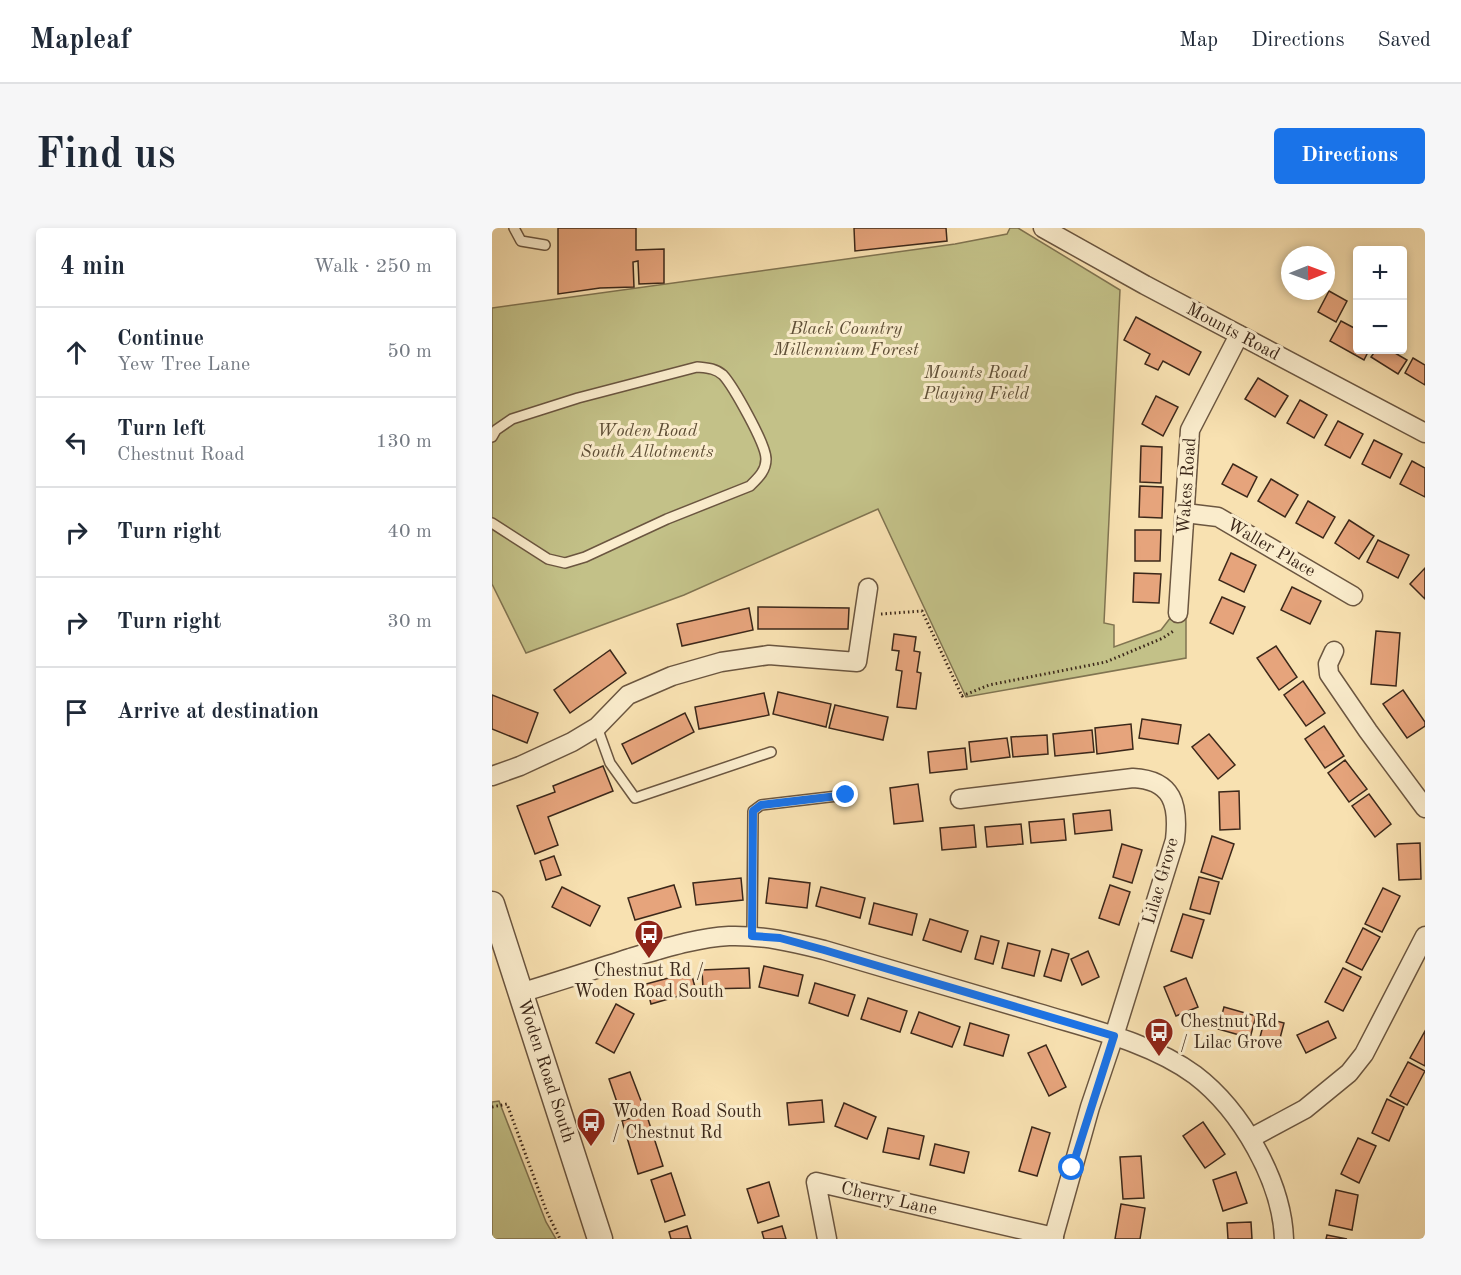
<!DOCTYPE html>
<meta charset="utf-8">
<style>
:root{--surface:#fff;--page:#f6f6f7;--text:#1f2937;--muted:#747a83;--line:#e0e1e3;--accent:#1a73e8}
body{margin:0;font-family:"Old Standard TT",serif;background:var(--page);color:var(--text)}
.controls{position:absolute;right:18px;top:18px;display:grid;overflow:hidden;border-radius:6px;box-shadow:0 3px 9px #0003}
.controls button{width:54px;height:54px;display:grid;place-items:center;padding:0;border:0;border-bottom:2px solid var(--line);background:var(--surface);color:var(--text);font:30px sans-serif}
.compass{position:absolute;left:789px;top:18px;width:54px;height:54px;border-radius:50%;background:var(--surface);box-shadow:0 3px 9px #0003;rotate:89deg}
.stop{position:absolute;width:18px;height:18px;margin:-14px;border:4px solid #1a73e8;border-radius:50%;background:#fff}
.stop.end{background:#1a73e8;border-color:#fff;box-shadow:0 2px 6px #0008}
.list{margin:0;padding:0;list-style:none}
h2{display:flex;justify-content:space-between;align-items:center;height:78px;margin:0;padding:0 24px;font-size:26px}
h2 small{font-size:20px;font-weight:400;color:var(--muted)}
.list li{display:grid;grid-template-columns:39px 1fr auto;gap:18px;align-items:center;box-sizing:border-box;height:90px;padding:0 24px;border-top:2px solid var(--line)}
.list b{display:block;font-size:22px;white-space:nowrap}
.list p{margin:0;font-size:20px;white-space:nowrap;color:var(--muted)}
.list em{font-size:20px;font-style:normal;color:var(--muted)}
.icon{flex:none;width:33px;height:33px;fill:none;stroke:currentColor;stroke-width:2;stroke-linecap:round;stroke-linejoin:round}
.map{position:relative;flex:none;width:933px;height:1011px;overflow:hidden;border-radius:6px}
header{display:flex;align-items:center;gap:36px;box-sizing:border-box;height:84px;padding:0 30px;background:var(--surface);border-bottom:2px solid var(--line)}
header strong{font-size:28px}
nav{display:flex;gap:33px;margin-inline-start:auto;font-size:21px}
.intro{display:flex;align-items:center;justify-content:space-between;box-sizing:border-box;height:144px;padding:0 36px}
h1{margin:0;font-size:42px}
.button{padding:15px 27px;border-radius:6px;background:var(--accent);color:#fff;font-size:21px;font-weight:700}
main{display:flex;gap:36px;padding:0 36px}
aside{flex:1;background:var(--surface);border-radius:6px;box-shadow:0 3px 9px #0003}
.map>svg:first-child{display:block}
</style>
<header>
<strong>Mapleaf</strong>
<nav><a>Map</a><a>Directions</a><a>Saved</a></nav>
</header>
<div class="intro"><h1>Find us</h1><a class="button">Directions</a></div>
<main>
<aside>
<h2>4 min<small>Walk · 250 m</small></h2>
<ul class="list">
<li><svg class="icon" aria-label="ahead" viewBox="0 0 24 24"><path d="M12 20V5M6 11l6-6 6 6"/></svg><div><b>Continue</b><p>Yew Tree Lane</p></div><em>50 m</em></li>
<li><svg class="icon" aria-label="left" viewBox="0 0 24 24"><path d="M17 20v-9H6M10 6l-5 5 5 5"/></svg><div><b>Turn left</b><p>Chestnut Road</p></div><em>130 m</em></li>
<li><svg class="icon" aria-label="right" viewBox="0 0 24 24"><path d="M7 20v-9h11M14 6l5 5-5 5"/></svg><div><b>Turn right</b></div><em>40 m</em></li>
<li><svg class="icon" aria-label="right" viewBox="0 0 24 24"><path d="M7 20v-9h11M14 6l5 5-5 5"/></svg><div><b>Turn right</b></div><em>30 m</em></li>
<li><svg class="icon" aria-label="arrive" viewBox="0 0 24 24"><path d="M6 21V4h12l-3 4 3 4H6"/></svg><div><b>Arrive at destination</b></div></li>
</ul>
</aside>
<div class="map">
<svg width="933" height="1011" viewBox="0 0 933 1011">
<rect width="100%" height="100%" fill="#f8e1b1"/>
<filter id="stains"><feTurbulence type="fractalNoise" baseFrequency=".00333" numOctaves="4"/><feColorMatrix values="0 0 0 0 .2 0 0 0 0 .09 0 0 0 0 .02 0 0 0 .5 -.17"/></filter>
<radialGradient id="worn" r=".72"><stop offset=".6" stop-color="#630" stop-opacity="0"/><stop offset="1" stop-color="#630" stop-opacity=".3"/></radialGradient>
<g fill="#c3c188" stroke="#807451" stroke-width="1.5">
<path d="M518,0H526L628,62L612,395L622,397V419L669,402L679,389H694V430L474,469L386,281L192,367L34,425L0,356V80L463,16L515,6Z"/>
<path d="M7,873L54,994L64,1011H0V874Z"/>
</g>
<g fill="#e6a47c" stroke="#3c281a" stroke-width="1.5">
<path d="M66,0H144V22L172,21V55L147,56L146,33L141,34L142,59L108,60L66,66Z"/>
<path d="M362,0H454L455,13L363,23Z"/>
<path d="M837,63L855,73L844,94L826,84Z"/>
<path d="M644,89L709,124L697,147L671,133L666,142L653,136L658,126L632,112Z"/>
<path d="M849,93L866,102V122H877L872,132L838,113Z"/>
<path d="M884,122H898L915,132L906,146L879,129Z"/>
<path d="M921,130L933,137V157L913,145Z"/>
<path d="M766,150L796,168L783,189L753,171Z"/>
<path d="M664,168L686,179L671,208L650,196Z"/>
<path d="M808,172L835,187L822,210L795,195Z"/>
<path d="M846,193L871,206L858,230L833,217Z"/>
<path d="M882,212L910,226L898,250L870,236Z"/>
<path d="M649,218L670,219L669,255L648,254Z"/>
<path d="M920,233L933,240V269L908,256Z"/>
<path d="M741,236L765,249L755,269L730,256Z"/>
<path d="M779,251L806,267L793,289L766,273Z"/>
<path d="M648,258L671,259L670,290L647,289Z"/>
<path d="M816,273L843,289L831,310L804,295Z"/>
<path d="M857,292L882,308L867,331L843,315Z"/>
<path d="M643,302H669L668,333H643Z"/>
<path d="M886,312L917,327L906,350L875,334Z"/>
<path d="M739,325L764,337L752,364L727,352Z"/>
<path d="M933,340V371L918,356Z"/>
<path d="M642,345L669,346L667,375L641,374Z"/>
<path d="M800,359L829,373L818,396L789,382Z"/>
<path d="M730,369L753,379L741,406L718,395Z"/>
<path d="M266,379L357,380L356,401H266Z"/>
<path d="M257,380L261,402L190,418L185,396Z"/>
<path d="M884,403L908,405L904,458L879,456Z"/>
<path d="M402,406L424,409L422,423L428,424L425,444L429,445L424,481L405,479L410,443L404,442L407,423L400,422Z"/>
<path d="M784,418L805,449L787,462L765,430Z"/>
<path d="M118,422L134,445L78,485L62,462Z"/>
<path d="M811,453L833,485L814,498L792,467Z"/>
<path d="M911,462L933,494V498L915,510L891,476Z"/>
<path d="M286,464L339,476L334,499L281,486Z"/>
<path d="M272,465L277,487L207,501L203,479Z"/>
<path d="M0,467L46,485L35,515L0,501Z"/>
<path d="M343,477L396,489L391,512L337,500Z"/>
<path d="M193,485L202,504L140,536L130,516Z"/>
<path d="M650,491L689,497L686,516L647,510Z"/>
<path d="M639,496L641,521L605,526L603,500Z"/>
<path d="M832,498L852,528L833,540L813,511Z"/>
<path d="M600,502L602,524L563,528L561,506Z"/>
<path d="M717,506L743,537L726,551L700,519Z"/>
<path d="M555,507L556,526L521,529L519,509Z"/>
<path d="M515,510L518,529L479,534L477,514Z"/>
<path d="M473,520L475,541L438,545L436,524Z"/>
<path d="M853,532L875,561L857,574L836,545Z"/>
<path d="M111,538L121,563L56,589L66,617L43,626L25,578L63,564L61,558Z"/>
<path d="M426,556L431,593L402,596L398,560Z"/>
<path d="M747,563L748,601L728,602L727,564Z"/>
<path d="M877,566L899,596L883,609L860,578Z"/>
<path d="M618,582L620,602L583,606L581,586Z"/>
<path d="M572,591L574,612L539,615L537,594Z"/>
<path d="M529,596L531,616L495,619L493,599Z"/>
<path d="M482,597L484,619L450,622L448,600Z"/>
<path d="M720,608L742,616L730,651L709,644Z"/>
<path d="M928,615L929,651L907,652L905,616Z"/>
<path d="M630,616L650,622L640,655L621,649Z"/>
<path d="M62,628L69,647L54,652L48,633Z"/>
<path d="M707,649L727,654L718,686L698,681Z"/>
<path d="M249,650L251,672L204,677L201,655Z"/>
<path d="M277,650L318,655L315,680L274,675Z"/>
<path d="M182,657L189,679L143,692L136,670Z"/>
<path d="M618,657L638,664L627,697L607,690Z"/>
<path d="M70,659L108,678L98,698L60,679Z"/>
<path d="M329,659L373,670L368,690L324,678Z"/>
<path d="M891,660L908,668L890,704L873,696Z"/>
<path d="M382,675L425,686L420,707L377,696Z"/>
<path d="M691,686L712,692L700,730L679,723Z"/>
<path d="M438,691L476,703L469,724L431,712Z"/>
<path d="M871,700L888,709L870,742L854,734Z"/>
<path d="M489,708L507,713L501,736L483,731Z"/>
<path d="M516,715L548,723L542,748L510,740Z"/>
<path d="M560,721L577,726L569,753L552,748Z"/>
<path d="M596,723L607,749L590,757L579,731Z"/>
<path d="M272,738L311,747L306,768L267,759Z"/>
<path d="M257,740L258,760L211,761L210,742Z"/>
<path d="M851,740L869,749L851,783L833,774Z"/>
<path d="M199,744L204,763L159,776L154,756Z"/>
<path d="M694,750L706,779L684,788L672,759Z"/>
<path d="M323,755L363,767L356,788L317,775Z"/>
<path d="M376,770L415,783L408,804L369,791Z"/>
<path d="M124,776L142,786L122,825L104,815Z"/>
<path d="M732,779L764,788L758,810L726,801Z"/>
<path d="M427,784L468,799L460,819L419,805Z"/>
<path d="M773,790L792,795L786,818L767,813Z"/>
<path d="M836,793L844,810L814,825L805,807Z"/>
<path d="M478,795L517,807L511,828L472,817Z"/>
<path d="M933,803V838L918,830Z"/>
<path d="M554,817L574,859L557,868L536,825Z"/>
<path d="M916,834L933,843L915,877L898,868Z"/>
<path d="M138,844L151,878L129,886L117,851Z"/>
<path d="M895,871L912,879L897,913L880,905Z"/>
<path d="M330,872L332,894L297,897L295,875Z"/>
<path d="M352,875L384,889L375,911L343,898Z"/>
<path d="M154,885L171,938L146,946L130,893Z"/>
<path d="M711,894L733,926L713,940L691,908Z"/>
<path d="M540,899L558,905L545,948L527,943Z"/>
<path d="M396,900L432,908L427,931L391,924Z"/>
<path d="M866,910L884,918L867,955L849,946Z"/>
<path d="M443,916L477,924L472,945L438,937Z"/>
<path d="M649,928L652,970L631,971L628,929Z"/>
<path d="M744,944L755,975L731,983L721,952Z"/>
<path d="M179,945L193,987L173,994L159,952Z"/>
<path d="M277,954L287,988L266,995L255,961Z"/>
<path d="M844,962L866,967L860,1002L837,997Z"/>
<path d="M629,976L653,980L648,1011H623Z"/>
<path d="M759,994L760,1011H736L735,995Z"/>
<path d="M195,998L199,1011H179L177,1004Z"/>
<path d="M290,998L294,1011H272L270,1004Z"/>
<path d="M835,1007L855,1011H834Z"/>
</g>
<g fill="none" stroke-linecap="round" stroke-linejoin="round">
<g stroke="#6b5640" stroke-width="12">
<g id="service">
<path d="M22,0L29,13L53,17"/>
<path d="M0,209L4,202L20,191L86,170L205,139C215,140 223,140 231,147C241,158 274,216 274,231C274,243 266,250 258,258L175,291L93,329L73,335L56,331L0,295"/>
<path d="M105,499L118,535L143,570L279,524"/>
<path d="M260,708L261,583L269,577L354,567"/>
</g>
</g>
<g stroke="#6b5640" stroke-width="21">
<g id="minor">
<path d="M551,0L653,57L933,205"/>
<path d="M693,285L726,289L861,368"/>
<path d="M686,385L698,202L747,107"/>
<path d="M842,423L836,436L837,446L876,503L933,580"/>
<path d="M0,548L28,538L80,514L105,499L136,467L180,448L229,434L277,427L365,434L376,360"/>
<path d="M468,571L641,550C681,552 687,577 683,612L622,808L598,879L561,1011"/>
<path d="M28,765C65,754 101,742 138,730C170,721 203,710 237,708C270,707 300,714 332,722C403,743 475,764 546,785C598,801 658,814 703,847C749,882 790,953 792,1011"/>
<path d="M759,910L813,881L857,845L872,826L933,708"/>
<path d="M335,1011L324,954L562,1009"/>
</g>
</g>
<g stroke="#6b5640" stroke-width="27">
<path id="tertiary" d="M0,676L108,1011"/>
</g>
<g stroke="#3c281a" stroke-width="3" stroke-dasharray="1.5 3" stroke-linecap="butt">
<path d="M389,386L430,383L470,468L497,457L614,434L671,410L683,402"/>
<path d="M0,879L15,876L54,982L68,1011"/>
</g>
<use href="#service" stroke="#faeccc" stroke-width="9"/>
<use href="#minor" stroke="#faeccc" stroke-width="18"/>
<use href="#tertiary" stroke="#faeccc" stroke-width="24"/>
</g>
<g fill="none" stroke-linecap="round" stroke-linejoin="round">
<path stroke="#1a73e8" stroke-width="8" d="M354,567L269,577L261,583L260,708L288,710L332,722L622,808L580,940"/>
</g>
<defs>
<g id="bus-pin" transform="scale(1.5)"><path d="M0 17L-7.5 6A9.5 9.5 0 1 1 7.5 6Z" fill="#8f2418" stroke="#faeccc"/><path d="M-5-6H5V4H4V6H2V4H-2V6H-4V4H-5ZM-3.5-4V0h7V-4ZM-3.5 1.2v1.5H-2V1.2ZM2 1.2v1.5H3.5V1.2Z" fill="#fff"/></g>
</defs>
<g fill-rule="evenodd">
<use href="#bus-pin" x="157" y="706"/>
<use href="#bus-pin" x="667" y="804"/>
<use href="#bus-pin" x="99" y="894"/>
</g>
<g text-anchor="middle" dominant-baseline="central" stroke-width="6" stroke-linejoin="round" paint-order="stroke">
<g font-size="18" font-style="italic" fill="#5e4e36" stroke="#faeccc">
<text x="354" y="101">Black Country<tspan x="354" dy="21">Millennium Forest</tspan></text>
<text x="484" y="145">Mounts Road<tspan x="484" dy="21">Playing Field</tspan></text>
<text x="155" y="203">Woden Road<tspan x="155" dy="21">South Allotments</tspan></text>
</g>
<g font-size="18" fill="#3c281a" stroke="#faeccc">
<text transform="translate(741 104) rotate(28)">Mounts Road</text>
<text transform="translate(695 258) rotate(-86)">Wakes Road</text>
<text transform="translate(779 320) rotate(30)">Waller Place</text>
<text transform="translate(669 653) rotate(-74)">Lilac Grove</text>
<text transform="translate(54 843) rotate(72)">Woden Road South</text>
<text transform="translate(397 971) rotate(13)">Cherry Lane</text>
</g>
<g font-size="18" fill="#3c281a" stroke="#faeccc" text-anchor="start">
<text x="157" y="743" text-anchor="middle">Chestnut Rd /<tspan x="157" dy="21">Woden Road South</tspan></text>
<text x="688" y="794">Chestnut Rd<tspan x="688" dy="21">/ Lilac Grove</tspan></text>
<text x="120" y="884">Woden Road South<tspan x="120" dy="21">/ Chestnut Rd</tspan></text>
</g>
</g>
<rect width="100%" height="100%" filter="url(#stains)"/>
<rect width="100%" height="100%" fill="url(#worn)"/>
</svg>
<div class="controls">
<button>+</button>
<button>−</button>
</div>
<svg class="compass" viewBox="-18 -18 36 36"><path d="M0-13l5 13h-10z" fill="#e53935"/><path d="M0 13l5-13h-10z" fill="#747a83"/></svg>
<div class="stop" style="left:580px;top:940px"></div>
<div class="stop end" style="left:354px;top:567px"></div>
</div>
</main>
